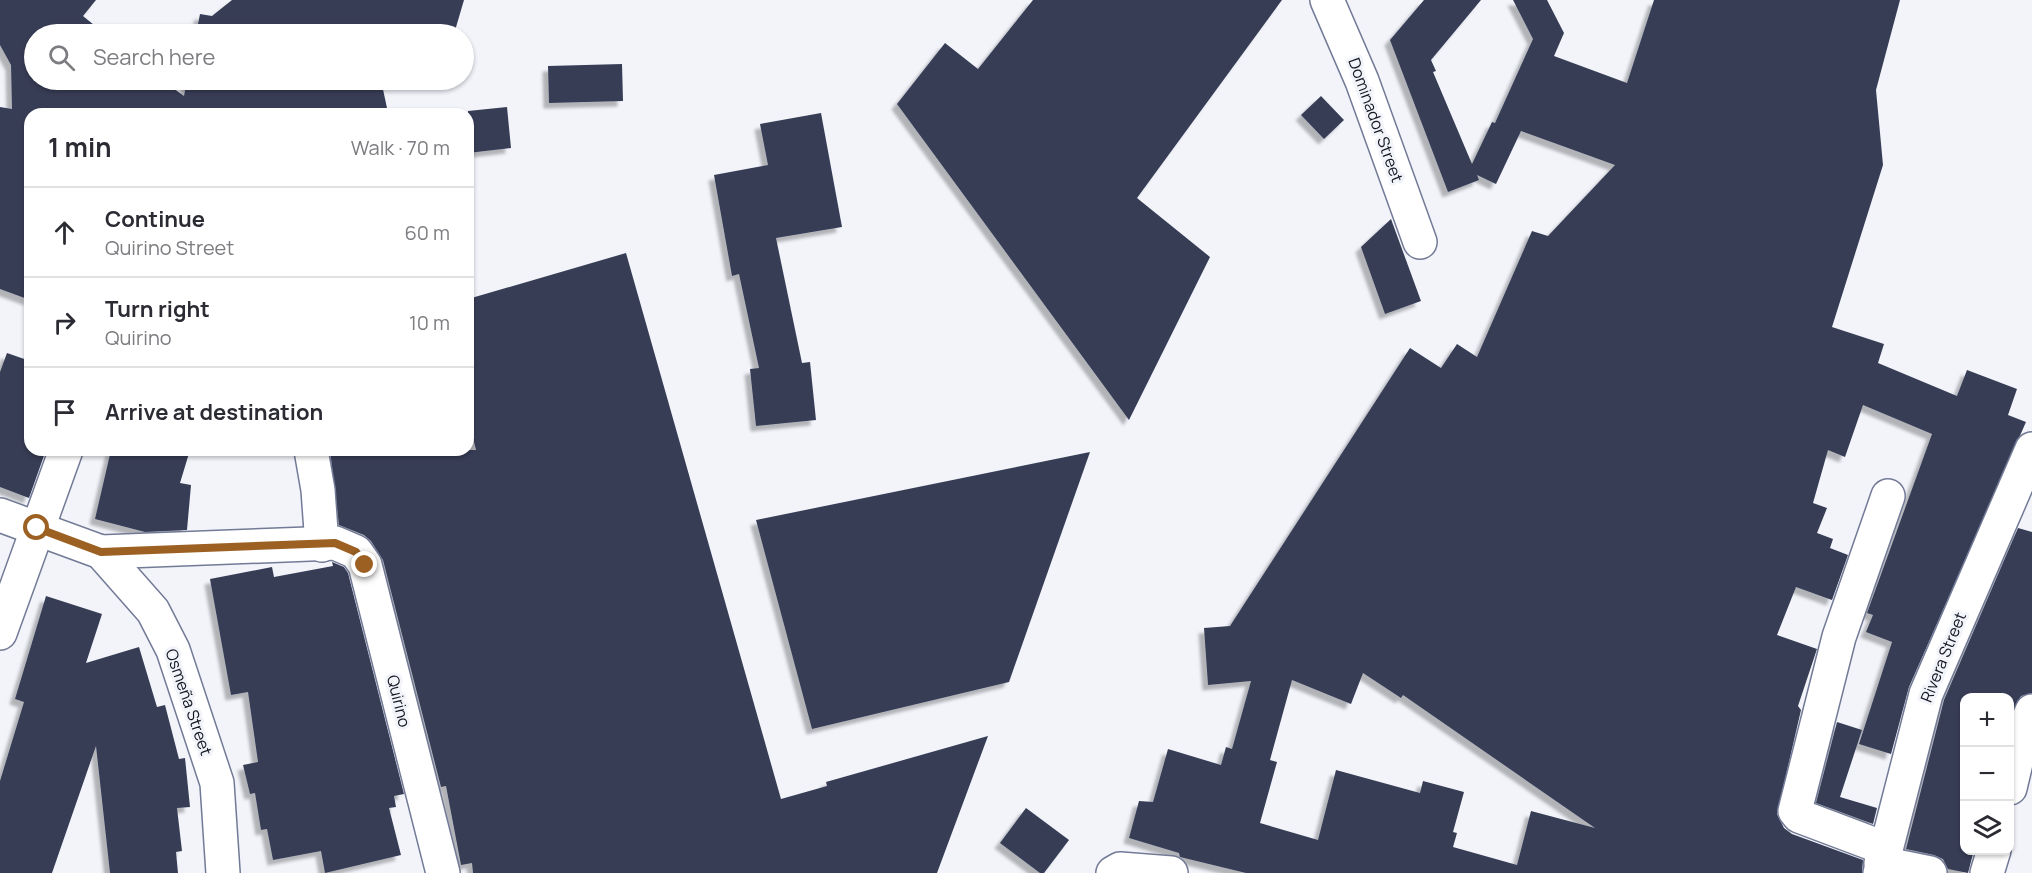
<!DOCTYPE html>
<meta charset="utf-8">
<style>
:root{--surface:#fff;--page:#f2f2f3;--text:#2b2b33;--muted:#7c7c81;--line:#e1e1e2}
body{margin:0;font-family:Manrope,sans-serif;background:var(--page);color:var(--text)}
.controls{position:absolute;right:18px;bottom:18px;display:grid;overflow:hidden;border-radius:12px;box-shadow:0 2px 4px #0004}
.controls button{width:54px;height:54px;display:grid;place-items:center;padding:0;border:0;border-bottom:2px solid var(--line);background:var(--surface);color:var(--text);font:30px sans-serif}
.stop{position:absolute;width:18px;height:18px;margin:-14px;border:4px solid #9c6022;border-radius:50%;background:#fff}
.stop.end{background:#9c6022;border-color:#fff;box-shadow:0 2px 6px #0008}
.list{margin:0;padding:0;list-style:none}
h2{display:flex;justify-content:space-between;align-items:center;height:78px;margin:0;padding:0 24px;font-size:26px}
h2 small{font-size:20px;font-weight:400;color:var(--muted)}
.list li{display:grid;grid-template-columns:39px 1fr auto;gap:18px;align-items:center;box-sizing:border-box;height:90px;padding:0 24px;border-top:2px solid var(--line)}
.list b{display:block;font-size:22px;white-space:nowrap}
.list p{margin:0;font-size:20px;white-space:nowrap;color:var(--muted)}
.list em{font-size:20px;font-style:normal;color:var(--muted)}
.icon{flex:none;width:33px;height:33px;fill:none;stroke:currentColor;stroke-width:2;stroke-linecap:round;stroke-linejoin:round}
.map{position:relative;flex:none;width:2032px;height:873px;overflow:hidden}
.search{position:absolute;background:var(--surface);box-shadow:0 2px 4px #0004;left:24px;top:24px;width:450px;height:66px;display:flex;align-items:center;gap:15px;box-sizing:border-box;padding:0 21px;border-radius:33px;color:var(--muted);font-size:22px}
.panel{position:absolute;background:var(--surface);box-shadow:0 2px 4px #0004;left:24px;top:108px;width:450px;height:348px;border-radius:18px}
.map>svg:first-child{display:block}
</style>
<div class="map">
<svg width="2032" height="873" viewBox="0 0 2032 873">
<defs>
<filter id="shadow"><feDropShadow dx="-5.5" dy="5.5" stdDeviation="1.5" flood-color="#0004"/></filter>
</defs>
<rect width="100%" height="100%" fill="#f2f4fa"/>
<g fill="#373e57" fill-rule="evenodd" filter="url(#shadow)">
<path d="M0,0H96L83,16L105,34H34V80H162L184,96L187,80H381L387,108L360,114H30V300L0,289V107L12,109L11,65L0,45Z"/>
<path d="M232,0H464L454,34H196L200,14L212,16Z"/>
<path d="M1033,0H1282L1137,198L1210,257L1129,420L897,104L945,43L978,69Z"/>
<path d="M1424,0H1481L1431,60L1436,71L1433,72L1472,164L1492,122L1495,123L1533,39L1513,0H1547L1564,33L1554,56L1627,83L1654,0H1900L1876,90L1883,165L1832,327L1884,344L1878,363L1957,396L1967,370L2017,389L2008,415L2026,422L1909,687L1891,754L1859,744L1892,642L1866,632L1873,615L1867,613L1932,434L1863,405L1845,457L1828,450L1813,503L1827,508L1817,533L1833,539L1830,548L1848,555L1832,600L1796,587L1777,635L1817,649L1798,706L1801,710L1777,814L1784,828L1792,834L1863,860L1862,873H1246L1180,857L1179,853L1129,838L1139,801L1153,802L1168,749L1221,765L1226,747L1232,749L1251,681L1208,685L1204,628L1230,626L1410,348L1441,368L1457,344L1477,357L1532,231L1548,236L1615,165L1521,131L1496,184L1477,175L1479,180L1448,192L1390,40ZM1363,673L1401,698L1403,695L1595,828L1531,811L1517,865L1453,847L1457,833L1453,832L1464,792L1423,781L1420,793L1336,770L1318,840L1260,823L1277,762L1270,760L1292,680L1351,704Z"/>
<path d="M622,64L623,101L549,103L548,66Z"/>
<path d="M1321,96L1344,120L1324,139L1301,115Z"/>
<path d="M507,107L511,148L468,153V111Z"/>
<path d="M821,113L842,227L776,238L802,363L810,362L816,420L756,426L750,369L759,368L739,274L732,276L714,175L768,165L760,124Z"/>
<path d="M1391,219L1421,301L1385,314L1361,247Z"/>
<path d="M626,253L781,799L827,786L826,782L988,736L937,873H473L472,863L461,865L446,786L441,787L383,560L371,541L364,535L339,525L330,450H476L468,417V299Z"/>
<path d="M7,353L30,361V450H46L29,498L0,487V372Z"/>
<path d="M111,450H190L180,483L191,485L187,530L145,532L95,519Z"/>
<path d="M1090,452L1009,682L812,729L756,520Z"/>
<path d="M2018,528L2032,532V693L2021,696L2010,715V698H1965V850H1974L1968,873L1948,869L1943,859L1934,855L1906,849L1944,700Z"/>
<path d="M332,562L344,567L348,573L404,794L394,796L396,807L389,808L401,855L325,873L321,851L273,860L267,829L261,830L255,793L250,794L243,765L258,762L248,692L231,695L210,579L272,567L274,577L333,566Z"/>
<path d="M46,596L102,614L86,663L139,647L157,707L165,705L179,759L185,758L190,807L177,808L182,851L176,852L178,873H110L96,746L52,873H0V781L24,702L15,699Z"/>
<path d="M1837,722L1862,730L1840,797L1877,808L1873,824L1816,803Z"/>
<path d="M1026,808L1069,840L1044,873H1040L1000,843Z"/>
</g>
<g fill="none" stroke-linecap="round" stroke-linejoin="round">
<g stroke="#727a96" stroke-width="36">
<g id="minor">
<path d="M1327,0L1362,81L1420,242"/>
<path d="M311,450L318,490L322,545"/>
<path d="M0,515L101,552L335,543L356,552L365,565L443,873"/>
<path d="M101,552L153,611L173,650L217,783L223,873"/>
<path d="M0,633L66,450"/>
<path d="M2010,788L2024,729L2032,711"/>
<path d="M1884,848L1799,816L1795,811L1839,637L1888,496"/>
<path d="M1881,863L1930,873"/>
<path d="M1113,873L1120,869L1171,873"/>
<path d="M1880,873L1926,694L2032,449"/>
<path d="M1987,873L1994,850"/>
</g>
</g>
<use href="#minor" stroke="#fff" stroke-width="33"/>
</g>
<g fill="none" stroke-linecap="round" stroke-linejoin="round">
<path stroke="#9c6022" stroke-width="8" d="M37,528L101,552L335,543L356,552L365,565"/>
</g>
<g text-anchor="middle" dominant-baseline="central" stroke-width="6" stroke-linejoin="round" paint-order="stroke">
<g font-size="16" fill="#141722" stroke="#f2f4fa">
<text transform="translate(1376 120) rotate(70)">Dominador Street</text>
<text transform="translate(1943 657) rotate(-68)">Rivera Street</text>
<text transform="translate(399 701) rotate(76)">Quirino</text>
<text transform="translate(189 702) rotate(71)">Osmeña Street</text>
</g>
</g>
</svg>
<div class="controls">
<button>+</button>
<button>−</button>
<button><svg class="icon" aria-label="layers" viewBox="0 0 24 24"><path d="M12 4l9 5-9 5-9-5zM3 14l9 5 9-5"/></svg></button>
</div>
<div class="stop" style="left:37px;top:528px"></div>
<div class="stop end" style="left:365px;top:565px"></div>
<div class="search"><svg class="icon" aria-label="search" viewBox="0 0 24 24"><circle cx="10" cy="10" r="6"/><path d="M15 15l6 6"/></svg>Search here</div>
<section class="panel">
<h2>1 min<small>Walk · 70 m</small></h2>
<ul class="list">
<li><svg class="icon" aria-label="ahead" viewBox="0 0 24 24"><path d="M12 20V5M6 11l6-6 6 6"/></svg><div><b>Continue</b><p>Quirino Street</p></div><em>60 m</em></li>
<li><svg class="icon" aria-label="right" viewBox="0 0 24 24"><path d="M7 20v-9h11M14 6l5 5-5 5"/></svg><div><b>Turn right</b><p>Quirino</p></div><em>10 m</em></li>
<li><svg class="icon" aria-label="arrive" viewBox="0 0 24 24"><path d="M6 21V4h12l-3 4 3 4H6"/></svg><div><b>Arrive at destination</b></div></li>
</ul>
</section>
</div>
